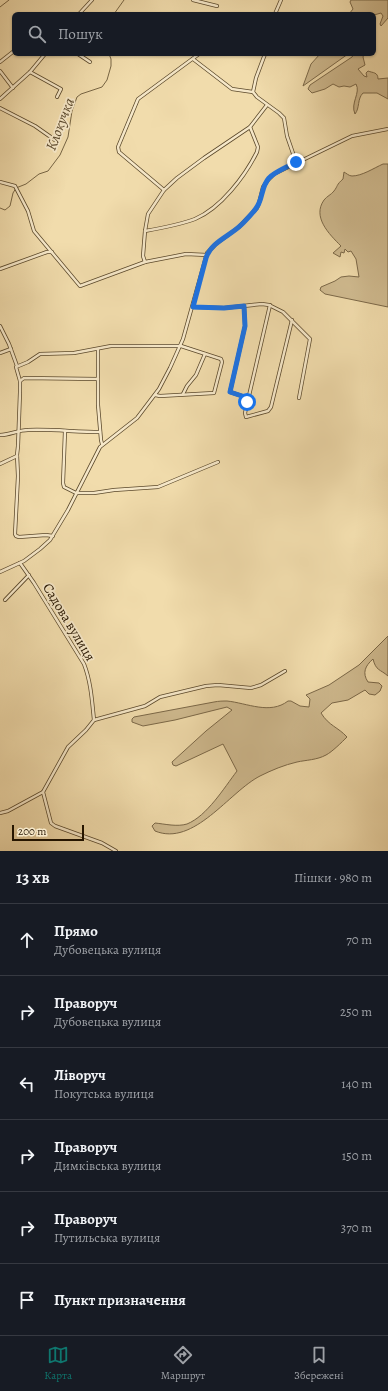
<!DOCTYPE html>
<html lang="uk">
<meta charset="utf-8">
<style>
:root{--surface:#171b24;--page:#20242c;--text:#f1f3f6;--muted:#9ea1a6;--line:#363941;--accent:#0f766e}
body{margin:0;font-family:Alegreya,serif;background:var(--page);color:var(--text)}
.scale{position:absolute;left:12px;bottom:10px;width:72px;box-sizing:border-box;padding-left:4px;border:2px solid #271600;border-top:0;font-size:11px;line-height:14px;white-space:nowrap;color:#271600;-webkit-text-stroke:3px #f6e8c9;paint-order:stroke}
.stop{position:absolute;width:12px;height:12px;margin:-9px;border:3px solid #1a73e8;border-radius:50%;background:#fff}
.stop.end{background:#1a73e8;border-color:#fff;box-shadow:0 1px 4px #0008}
.list{margin:0;padding:0;list-style:none}
h2{display:flex;justify-content:space-between;align-items:center;height:52px;margin:0;padding:0 16px;font-size:17px}
h2 small{font-size:13px;font-weight:400;color:var(--muted)}
.list li{display:grid;grid-template-columns:26px 1fr auto;gap:12px;align-items:center;box-sizing:border-box;height:72px;padding:0 16px;border-top:1px solid var(--line)}
.list b{display:block;font-size:15px;white-space:nowrap}
.list p{margin:0;font-size:13px;white-space:nowrap;color:var(--muted)}
.list em{font-size:13px;font-style:normal;color:var(--muted)}
.icon{flex:none;width:22px;height:22px;fill:none;stroke:currentColor;stroke-width:2;stroke-linecap:round;stroke-linejoin:round}
.map{position:relative;flex:none;width:388px;height:851px;overflow:hidden}
.search{position:absolute;background:var(--surface);box-shadow:0 1px 3px #0004;left:12px;right:12px;top:12px;height:44px;display:flex;align-items:center;gap:10px;box-sizing:border-box;padding:0 14px;border-radius:6px;color:var(--muted);font-size:15px}
.sheet{height:484px;background:var(--surface)}
nav{display:flex;justify-content:space-around;align-items:center;box-sizing:border-box;height:56px;border-top:1px solid var(--line);background:var(--surface);font-size:11px;color:var(--muted)}
nav a{display:grid;justify-items:center;gap:2px}
nav .on{color:var(--accent)}
.map>svg:first-child{display:block}
</style>
<div class="map">
<svg width="388" height="851" viewBox="0 0 388 851">
<rect width="100%" height="100%" fill="#f1dcac"/>
<filter id="stains"><feTurbulence type="fractalNoise" baseFrequency=".005" numOctaves="4"/><feColorMatrix values="0 0 0 0 .2 0 0 0 0 .09 0 0 0 0 .02 0 0 0 .5 -.17"/></filter>
<radialGradient id="worn" r=".72"><stop offset=".6" stop-color="#630" stop-opacity="0"/><stop offset="1" stop-color="#630" stop-opacity=".3"/></radialGradient>
<g fill="#cfba8f" stroke="#7b6848">
<path d="M351,0H388V18L381,26L380,24L383,16L381,13L374,15V14H349L353,9L350,2Z"/>
<path d="M320,54H348L303,86L311,64Z"/>
<path d="M354,54H364L363,57L365,65L358,69L364,76L367,77L366,73L368,71C373,73 378,72 378,79L388,78V99L377,93H363C357,99 360,108 355,114C350,103 361,93 356,84L350,87L344,86L339,87L333,84L325,89L312,93L308,89L310,85L352,57Z"/>
<path d="M383,164H388V307L325,294L320,290L321,287L335,281L341,277L349,276L359,277L356,259L351,251L348,252L345,249L344,253L341,252L340,257L333,253L341,246C329,234 312,217 324,200C327,196 331,195 334,191C338,186 336,185 343,179L344,172C346,173 349,176 352,176C362,176 374,168 383,164Z"/>
<path d="M388,636V676C380,669 376,671 373,659C365,666 362,673 368,682L379,683L382,686L380,691L375,695L369,694L365,690L348,700L332,703L321,713C329,726 338,727 347,737C342,742 332,752 326,755C317,760 306,760 297,762C284,765 272,770 260,776C229,792 194,847 155,831L152,826L155,823C165,824 177,827 187,824C207,816 224,788 237,771L223,744L176,766L173,765L172,762L206,731L232,710L227,707L175,720L143,726L132,722V719L134,717L214,702C219,701 223,701 227,701C247,703 270,715 288,701H291L300,706L309,707L310,699L306,695L329,685L359,665Z"/>
</g>
<g fill="none" stroke-linecap="round" stroke-linejoin="round">
<g stroke="#776544" stroke-width="1">
<path d="M0,7L9,0"/>
<path d="M114,14L124,0"/>
<path d="M0,208L5,210L10,206L13,193L16,188L26,184L39,174L48,171L60,155L68,137L72,111L77,97L81,94L102,87L107,80L111,66V59L109,54"/>
</g>
<g stroke="#5a482b" stroke-width="4">
<g id="street">
<path d="M193,0L217,6"/>
<path d="M79,14L92,0"/>
<path d="M275,14L281,0"/>
<path d="M78,54L90,62"/>
<path d="M265,54L256,78L253,92L257,97L279,113L284,118L287,136L296,162"/>
<path d="M193,59L232,89L253,92"/>
<path d="M0,62L14,51"/>
<path d="M0,71L13,88"/>
<path d="M30,72L61,89L57,97"/>
<path d="M0,99L30,72L45,54"/>
<path d="M0,108L35,126L55,140"/>
<path d="M0,182L15,186L28,211L34,231L80,286L145,262L186,254L207,255"/>
<path d="M164,190L119,152L118,147L138,99L199,54"/>
<path d="M145,231C162,228 179,225 195,219C221,208 245,176 257,152L258,147L250,127"/>
<path d="M145,262L143,256L145,231L148,214L164,190L177,178L204,158L250,127L267,105"/>
<path d="M0,269L47,252H52"/>
<path d="M270,305L245,413L246,417L268,411L271,407L292,320"/>
<path d="M244,306L245,326L230,392L248,398"/>
<path d="M193,307L224,308L262,304L269,305L283,312L310,339L299,398"/>
<path d="M0,326L9,344L17,366"/>
<path d="M98,350V405L101,440L102,444"/>
<path d="M0,353L11,349"/>
<path d="M20,381L24,378L98,379"/>
<path d="M183,394L187,386L196,375L205,354"/>
<path d="M65,431L63,483L64,487L76,493H94L114,490L158,487L218,462"/>
<path d="M0,435C10,435 18,430 28,430C52,429 76,432 100,432"/>
<path d="M0,464L17,456"/>
<path d="M53,536L46,535L19,537L16,536L15,534L18,476L17,455L18,446L20,392V381L16,367L28,362L40,354L74,353L111,346H181L221,359L222,362L214,393L160,396L155,395"/>
<path d="M20,563L34,583L84,664C91,682 92,701 94,720L86,730L68,747L43,792L51,823L55,826L102,843L116,851"/>
<path d="M0,572L24,561L40,549L50,540L68,510L100,447L137,418L159,389L170,368L183,339L207,253L216,244L239,227L257,208L259,203L263,187L268,180L274,174L352,136L388,129"/>
<path d="M5,600L29,575"/>
<path d="M94,720L145,706L160,697L206,686L218,685L251,688L261,685L285,671"/>
<path d="M0,813L8,811L43,792"/>
</g>
</g>
<use href="#street" stroke="#f6e8c9" stroke-width="2.5"/>
</g>
<g fill="none" stroke-linecap="round" stroke-linejoin="round">
<path stroke="#1a73e8" stroke-width="5" d="M247,402L248,398L230,392L245,326L244,306L224,308L193,307L206,258C211,242 230,236 241,225C247,219 256,211 259,203C263,194 262,186 269,178C276,171 288,167 296,162"/>
</g>
<g text-anchor="middle" dominant-baseline="central" stroke-width="3.5" stroke-linejoin="round" paint-order="stroke">
<g font-size="14" fill="#271600" stroke="#f6e8c9">
<text transform="translate(69 622) rotate(59)">Садова вулиця</text>
</g>
<g font-size="15" font-style="italic" fill="#5c4a2e" stroke="#f6e8c9">
<text transform="translate(60 124) rotate(-69)">Клокучка</text>
</g>
</g>
<rect width="100%" height="100%" filter="url(#stains)"/>
<rect width="100%" height="100%" fill="url(#worn)"/>
</svg>
<div class="scale">200 m</div>
<div class="stop" style="left:247px;top:402px"></div>
<div class="stop end" style="left:296px;top:162px"></div>
<div class="search"><svg class="icon" aria-label="search" viewBox="0 0 24 24"><circle cx="10" cy="10" r="6"/><path d="M15 15l6 6"/></svg>Пошук</div>
</div>
<section class="sheet">
<h2>13 хв<small>Пішки · 980 m</small></h2>
<ul class="list">
<li><svg class="icon" aria-label="ahead" viewBox="0 0 24 24"><path d="M12 20V5M6 11l6-6 6 6"/></svg><div><b>Прямо</b><p>Дубовецька вулиця</p></div><em>70 m</em></li>
<li><svg class="icon" aria-label="right" viewBox="0 0 24 24"><path d="M7 20v-9h11M14 6l5 5-5 5"/></svg><div><b>Праворуч</b><p>Дубовецька вулиця</p></div><em>250 m</em></li>
<li><svg class="icon" aria-label="left" viewBox="0 0 24 24"><path d="M17 20v-9H6M10 6l-5 5 5 5"/></svg><div><b>Ліворуч</b><p>Покутська вулиця</p></div><em>140 m</em></li>
<li><svg class="icon" aria-label="right" viewBox="0 0 24 24"><path d="M7 20v-9h11M14 6l5 5-5 5"/></svg><div><b>Праворуч</b><p>Димківська вулиця</p></div><em>150 m</em></li>
<li><svg class="icon" aria-label="right" viewBox="0 0 24 24"><path d="M7 20v-9h11M14 6l5 5-5 5"/></svg><div><b>Праворуч</b><p>Путильська вулиця</p></div><em>370 m</em></li>
<li><svg class="icon" aria-label="arrive" viewBox="0 0 24 24"><path d="M6 21V4h12l-3 4 3 4H6"/></svg><div><b>Пункт призначення</b></div></li>
</ul>
</section>
<nav>
<a class="on"><svg class="icon" aria-label="map" viewBox="0 0 24 24"><path d="M3 6l6-2 6 2 6-2v14l-6 2-6-2-6 2zM9 4v14M15 6v14"/></svg>Карта</a>
<a><svg class="icon" aria-label="directions" viewBox="0 0 24 24"><path d="M12 3l9 9-9 9-9-9zM9 14v-3h6M13 9l2 2-2 2"/></svg>Маршрут</a>
<a><svg class="icon" aria-label="saved" viewBox="0 0 24 24"><path d="M7 4h10v16l-5-4-5 4z"/></svg>Збережені</a>
</nav>
